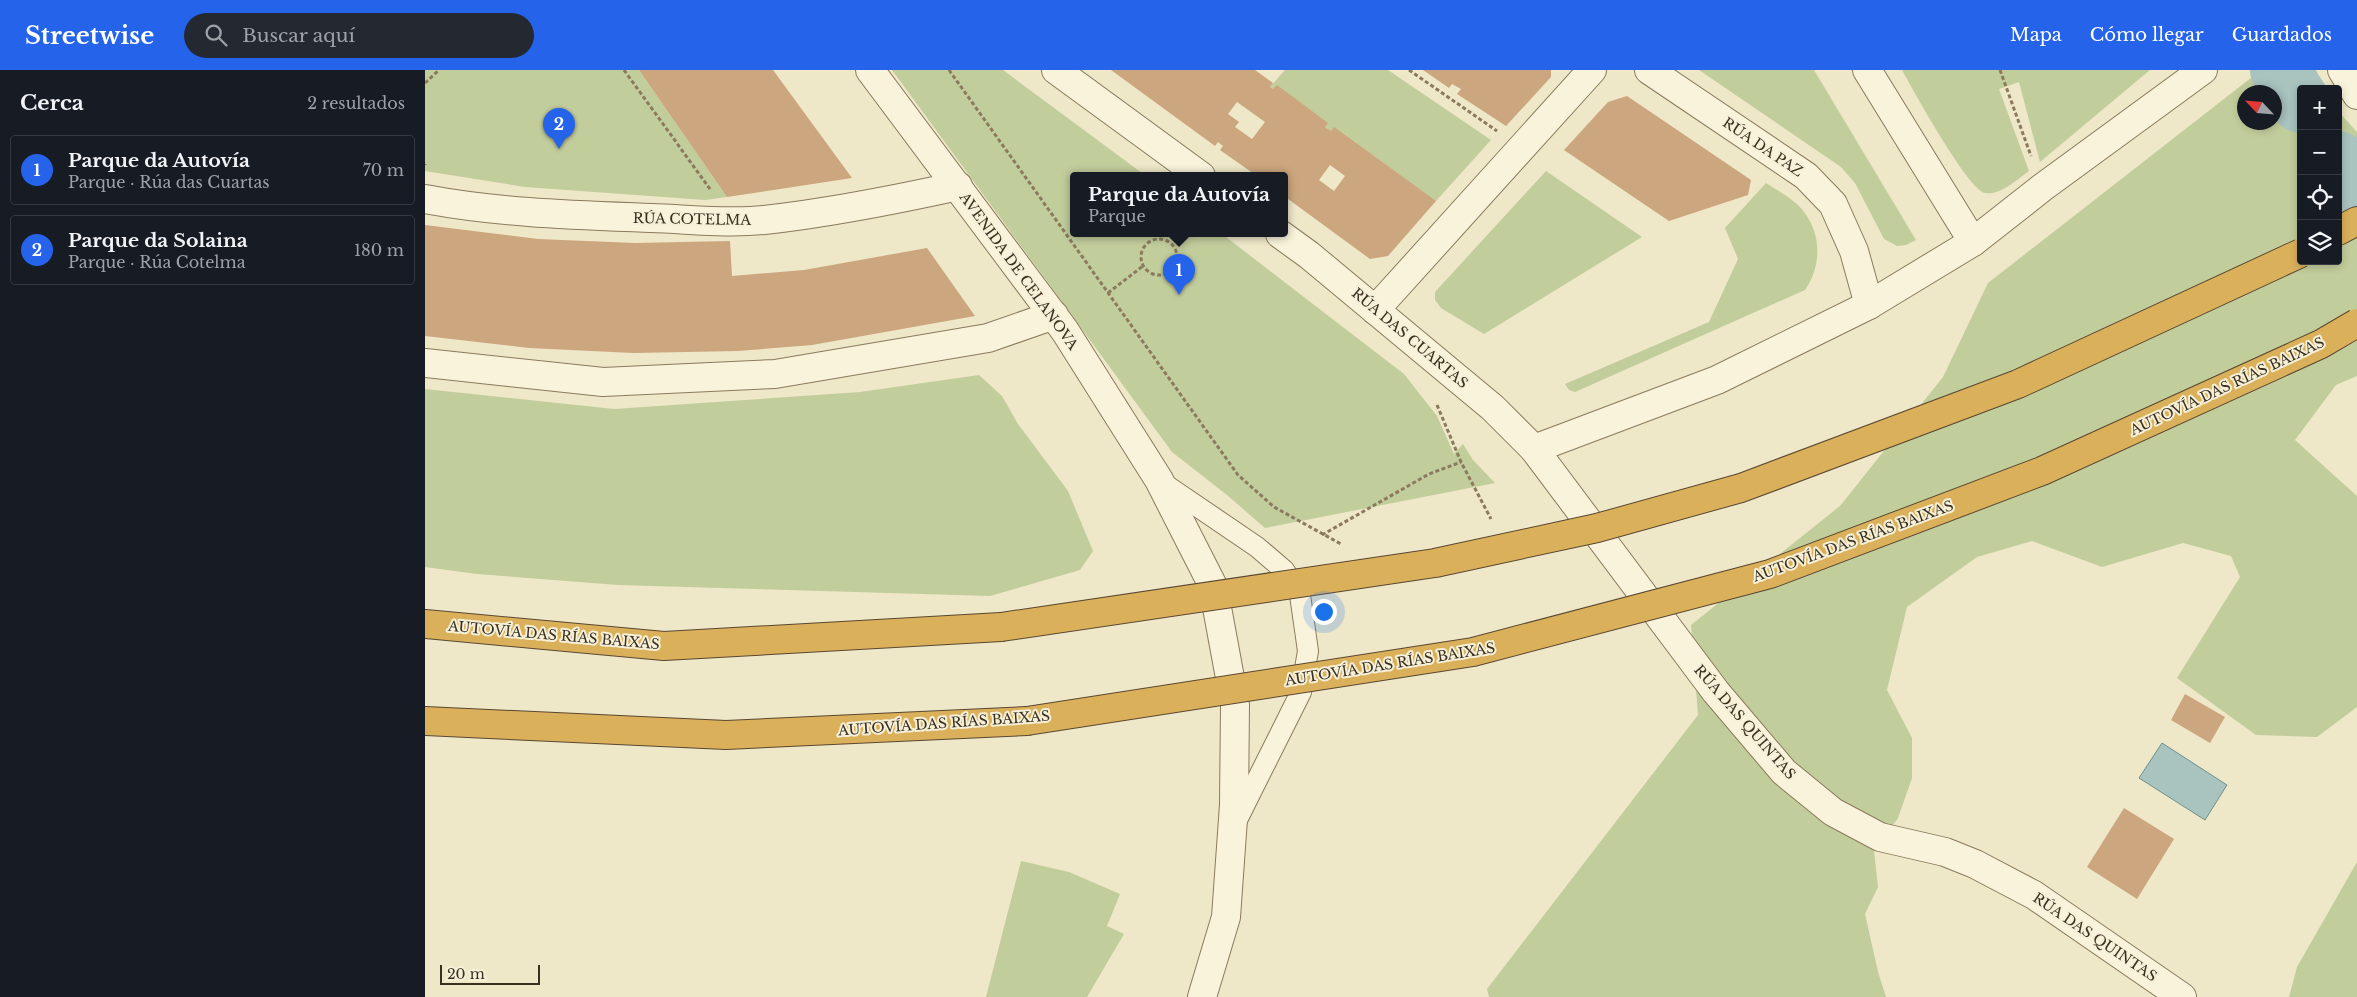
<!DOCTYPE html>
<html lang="es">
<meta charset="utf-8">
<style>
:root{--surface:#171b24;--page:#242831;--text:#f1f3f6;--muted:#9ea1a6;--line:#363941;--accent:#2563eb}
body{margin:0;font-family:"Libre Baskerville",serif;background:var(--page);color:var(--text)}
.controls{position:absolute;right:15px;top:15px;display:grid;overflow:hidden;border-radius:5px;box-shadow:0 2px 8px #0003}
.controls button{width:45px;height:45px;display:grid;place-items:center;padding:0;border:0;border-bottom:1px solid var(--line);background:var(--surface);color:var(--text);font:25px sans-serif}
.compass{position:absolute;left:1812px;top:15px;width:45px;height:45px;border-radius:50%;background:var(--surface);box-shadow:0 2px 8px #0003;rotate:296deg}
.scale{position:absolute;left:15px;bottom:12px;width:100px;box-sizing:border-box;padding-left:5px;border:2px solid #3b3020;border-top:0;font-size:14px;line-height:18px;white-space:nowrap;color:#3b3020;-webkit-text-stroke:4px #f6f0d8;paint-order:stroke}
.you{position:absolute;left:898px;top:541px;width:18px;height:18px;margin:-12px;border:4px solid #fff;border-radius:50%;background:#1a73e8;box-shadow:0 0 0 8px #1a73e833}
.badge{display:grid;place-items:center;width:32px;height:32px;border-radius:50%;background:var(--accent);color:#fff;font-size:16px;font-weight:700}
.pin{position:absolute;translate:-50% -41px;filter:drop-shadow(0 1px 2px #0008)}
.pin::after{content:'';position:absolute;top:26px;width:18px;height:15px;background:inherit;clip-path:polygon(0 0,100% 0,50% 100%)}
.popup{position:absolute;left:645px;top:102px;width:218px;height:65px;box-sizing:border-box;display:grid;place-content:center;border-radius:5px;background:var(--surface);filter:drop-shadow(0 1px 4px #0005);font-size:16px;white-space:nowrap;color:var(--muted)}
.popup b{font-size:19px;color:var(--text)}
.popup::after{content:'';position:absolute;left:50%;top:100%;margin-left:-10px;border:10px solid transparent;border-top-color:var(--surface)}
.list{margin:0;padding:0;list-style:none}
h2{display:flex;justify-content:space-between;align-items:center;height:65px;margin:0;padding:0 20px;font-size:21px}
h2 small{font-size:16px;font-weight:400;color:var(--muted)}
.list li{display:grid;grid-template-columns:32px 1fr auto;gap:15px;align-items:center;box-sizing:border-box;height:70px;margin:0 10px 10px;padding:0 10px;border:1px solid var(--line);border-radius:5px}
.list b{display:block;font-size:19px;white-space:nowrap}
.list p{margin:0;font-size:16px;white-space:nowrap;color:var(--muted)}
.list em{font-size:16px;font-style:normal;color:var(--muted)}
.icon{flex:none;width:28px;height:28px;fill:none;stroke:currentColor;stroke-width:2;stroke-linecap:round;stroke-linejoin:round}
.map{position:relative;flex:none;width:1932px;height:927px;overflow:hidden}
header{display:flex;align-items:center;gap:30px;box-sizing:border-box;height:70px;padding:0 25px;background:var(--accent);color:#fff}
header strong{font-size:24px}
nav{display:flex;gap:28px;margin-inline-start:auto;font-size:18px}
.search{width:350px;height:45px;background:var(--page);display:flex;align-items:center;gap:12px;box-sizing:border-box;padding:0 18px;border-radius:28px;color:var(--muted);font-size:19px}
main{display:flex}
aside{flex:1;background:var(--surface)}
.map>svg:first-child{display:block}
</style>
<header>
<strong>Streetwise</strong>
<div class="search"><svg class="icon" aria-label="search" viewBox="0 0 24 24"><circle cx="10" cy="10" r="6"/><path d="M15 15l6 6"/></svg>Buscar aquí</div>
<nav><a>Mapa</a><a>Cómo llegar</a><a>Guardados</a></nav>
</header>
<main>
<aside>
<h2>Cerca<small>2 resultados</small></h2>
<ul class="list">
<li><span class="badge">1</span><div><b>Parque da Autovía</b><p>Parque · Rúa das Cuartas</p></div><em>70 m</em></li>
<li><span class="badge">2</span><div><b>Parque da Solaina</b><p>Parque · Rúa Cotelma</p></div><em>180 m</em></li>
</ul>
</aside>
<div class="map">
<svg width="1932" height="927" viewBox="0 0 1932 927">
<rect width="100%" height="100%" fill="#eee7c8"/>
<g fill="#c2cd9c" fill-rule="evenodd">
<path d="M0,0H214L302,127L280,130L100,117L0,101Z"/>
<path d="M467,0H578L721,106H649V164H797L979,304L1012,346L1029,384L1038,374L1048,390L1070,413L840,458L802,425L747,382Z"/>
<path d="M860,0H963L1066,70L1011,131L1004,132L845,17Z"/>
<path d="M1274,0H1389L1491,170L1481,175L1472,176L1459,169L1430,113L1416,97Z"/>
<path d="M1477,0H1725L1615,92L1594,12L1574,19L1604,101C1593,109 1574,126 1560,123C1543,120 1488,20 1477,0Z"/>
<path d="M1836,0H1877L1894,19H1876V191H1913V41L1932,62V306L1911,315L1870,370L1932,426V637L1892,667L1831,665L1752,608L1815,507L1806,486L1758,473L1677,497L1607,471L1552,487L1482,537L1462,620L1487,668V708L1473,748L1449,781L1453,817L1440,844L1453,902L1461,927H1064L1062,919L1273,645L1266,555L1415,436L1518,307L1563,213ZM1820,22H1850V52H1820Z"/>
<path d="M1121,101L1217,167L1059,264L1016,238L1010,230V222Z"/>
<path d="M1341,113C1352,120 1364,127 1373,135C1397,159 1398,194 1380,220L1150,322L1144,320L1140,314L1284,252L1313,189L1300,158Z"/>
<path d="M554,305L577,326L593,354L643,421L668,481L655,500L565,526L193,515L52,504L0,497V319L189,339L435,322Z"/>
<path d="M596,791L644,802L695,824L682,856L699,864L662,927H561Z"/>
<path d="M1932,792V927H1864L1872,897Z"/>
</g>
<path fill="#a9c3be" stroke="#6f918c" d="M1737,673L1802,715L1780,750L1714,708Z"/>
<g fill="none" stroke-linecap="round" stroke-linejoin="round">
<g stroke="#a9c3be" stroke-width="60">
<path d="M1855,0L1876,33"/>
<path d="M1913,91L1932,120"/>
</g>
</g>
<g fill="#cca67e" fill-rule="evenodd">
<path d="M214,0H348L427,108L302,127Z"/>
<path d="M686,0H830L848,13L845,17L848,19L852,15L903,53L900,57L906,61L909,57L1011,131L963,186L945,189L859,126L862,122L859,120V106H832L795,80L798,76L793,72L790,76ZM812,32L840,52L827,69L810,57L814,52L803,44ZM905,95L920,106L909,121L894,110Z"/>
<path d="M998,0H1126V7L1081,56L1032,24L1036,19L1027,14L1024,18Z"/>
<path d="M1202,26L1326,110L1323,125L1244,151L1139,80L1183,32Z"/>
<path d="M0,155L113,169L210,173L305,171L307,206L379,200L502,178L550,246L387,275L313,281L208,283L104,278L0,266Z"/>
<path d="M1760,624L1800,647L1785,673L1746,650Z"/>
<path d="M1699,738L1749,769L1712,829L1662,797Z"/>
</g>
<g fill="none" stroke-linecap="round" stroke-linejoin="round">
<g stroke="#8b7a5d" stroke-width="22">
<path id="service" d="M735,411L832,477L859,500L875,525L883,581L876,622L811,752"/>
</g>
<g stroke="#8b7a5d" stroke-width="30">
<g id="minor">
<path d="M631,0L776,106"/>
<path d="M1224,0L1381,106L1408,134L1429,181L1444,235"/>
<path d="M1442,0L1548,172"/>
<path d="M1917,0L1932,25"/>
<path d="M0,129C74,143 150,145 226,148C263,149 302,154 339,150C404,143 469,130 533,116"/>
<path d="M855,164L884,185L1068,338L1109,379L1291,622L1359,702L1408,742L1455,767L1520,782L1550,794L1609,825L1757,927"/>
<path d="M950,240L1167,0"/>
<path d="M0,293L178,312L350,304L563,268L629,245"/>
<path d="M1109,379L1292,310L1444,235L1548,172L1618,117L1778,0"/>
</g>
</g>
<g stroke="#8b7a5d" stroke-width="30">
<path id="tertiary" d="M445,0L640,261L734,410L788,516L810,635L809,735L801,847L777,927"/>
</g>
<g stroke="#594731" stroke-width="30">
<g id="motorway">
<path d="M1913,161L1932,151"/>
<path d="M0,554L239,576L576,557"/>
<path d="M0,651L301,665L602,651"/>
</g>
</g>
<g stroke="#8b7a5d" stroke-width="3" stroke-dasharray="4 2.5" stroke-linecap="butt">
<path d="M199,0L285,119"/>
<path d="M524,0L813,405L849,437L916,474"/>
<path d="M984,0L1072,61"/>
<path d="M1575,0L1606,86"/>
<path d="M0,13L14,0"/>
<path d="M0,94V95"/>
<circle cx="734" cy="187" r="18"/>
<path d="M683,223L718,196"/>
<path d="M1012,335L1036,392L1066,449"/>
<path d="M897,465L1004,404L1036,392"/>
</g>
<use href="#service" stroke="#f9f3dc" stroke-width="20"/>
<use href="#minor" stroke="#f9f3dc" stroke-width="28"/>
<use href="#tertiary" stroke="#f9f3dc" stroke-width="28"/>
<use href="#motorway" stroke="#dbb05b" stroke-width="28"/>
<g stroke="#594731" stroke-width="30" stroke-linecap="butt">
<g id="motorway-bridge">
<path d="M576,557L1010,493L1172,458L1316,418L1593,314L1876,183"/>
<path d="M602,651L1048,582L1345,504L1617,401L1896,274L1932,253"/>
</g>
</g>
<use href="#motorway-bridge" stroke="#dbb05b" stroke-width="28"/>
</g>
<g text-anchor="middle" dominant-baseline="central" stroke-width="4" stroke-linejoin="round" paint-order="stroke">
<g font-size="14" fill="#3b3020" stroke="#f6f0d8">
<text transform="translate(1338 77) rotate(34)">RÚA DA PAZ</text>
<text transform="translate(267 149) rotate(1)">RÚA COTELMA</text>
<text transform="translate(594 201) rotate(54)">AVENIDA DE CELANOVA</text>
<text transform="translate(985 268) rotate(40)">RÚA DAS CUARTAS</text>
<text transform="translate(1802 316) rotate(-25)">AUTOVÍA DAS RÍAS BAIXAS</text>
<text transform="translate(1428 471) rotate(-20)">AUTOVÍA DAS RÍAS BAIXAS</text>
<text transform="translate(129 565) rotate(5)">AUTOVÍA DAS RÍAS BAIXAS</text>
<text transform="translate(965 594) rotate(-9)">AUTOVÍA DAS RÍAS BAIXAS</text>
<text transform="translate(1320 652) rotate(49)">RÚA DAS QUINTAS</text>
<text transform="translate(519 653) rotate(-4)">AUTOVÍA DAS RÍAS BAIXAS</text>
<text transform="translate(1670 867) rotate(34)">RÚA DAS QUINTAS</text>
</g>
</g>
</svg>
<div class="controls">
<button>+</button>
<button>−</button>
<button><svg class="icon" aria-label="locate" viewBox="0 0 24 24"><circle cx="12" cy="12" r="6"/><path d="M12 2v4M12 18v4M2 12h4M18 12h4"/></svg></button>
<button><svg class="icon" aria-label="layers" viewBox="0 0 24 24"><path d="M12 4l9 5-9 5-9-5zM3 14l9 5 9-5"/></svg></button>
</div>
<svg class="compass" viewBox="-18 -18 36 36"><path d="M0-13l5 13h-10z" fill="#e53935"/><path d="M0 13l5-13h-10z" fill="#9ea1a6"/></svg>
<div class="scale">20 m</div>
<div class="you"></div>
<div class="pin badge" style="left:754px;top:225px">1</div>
<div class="popup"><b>Parque da Autovía</b>Parque</div>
<div class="pin badge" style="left:134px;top:79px">2</div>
</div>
</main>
